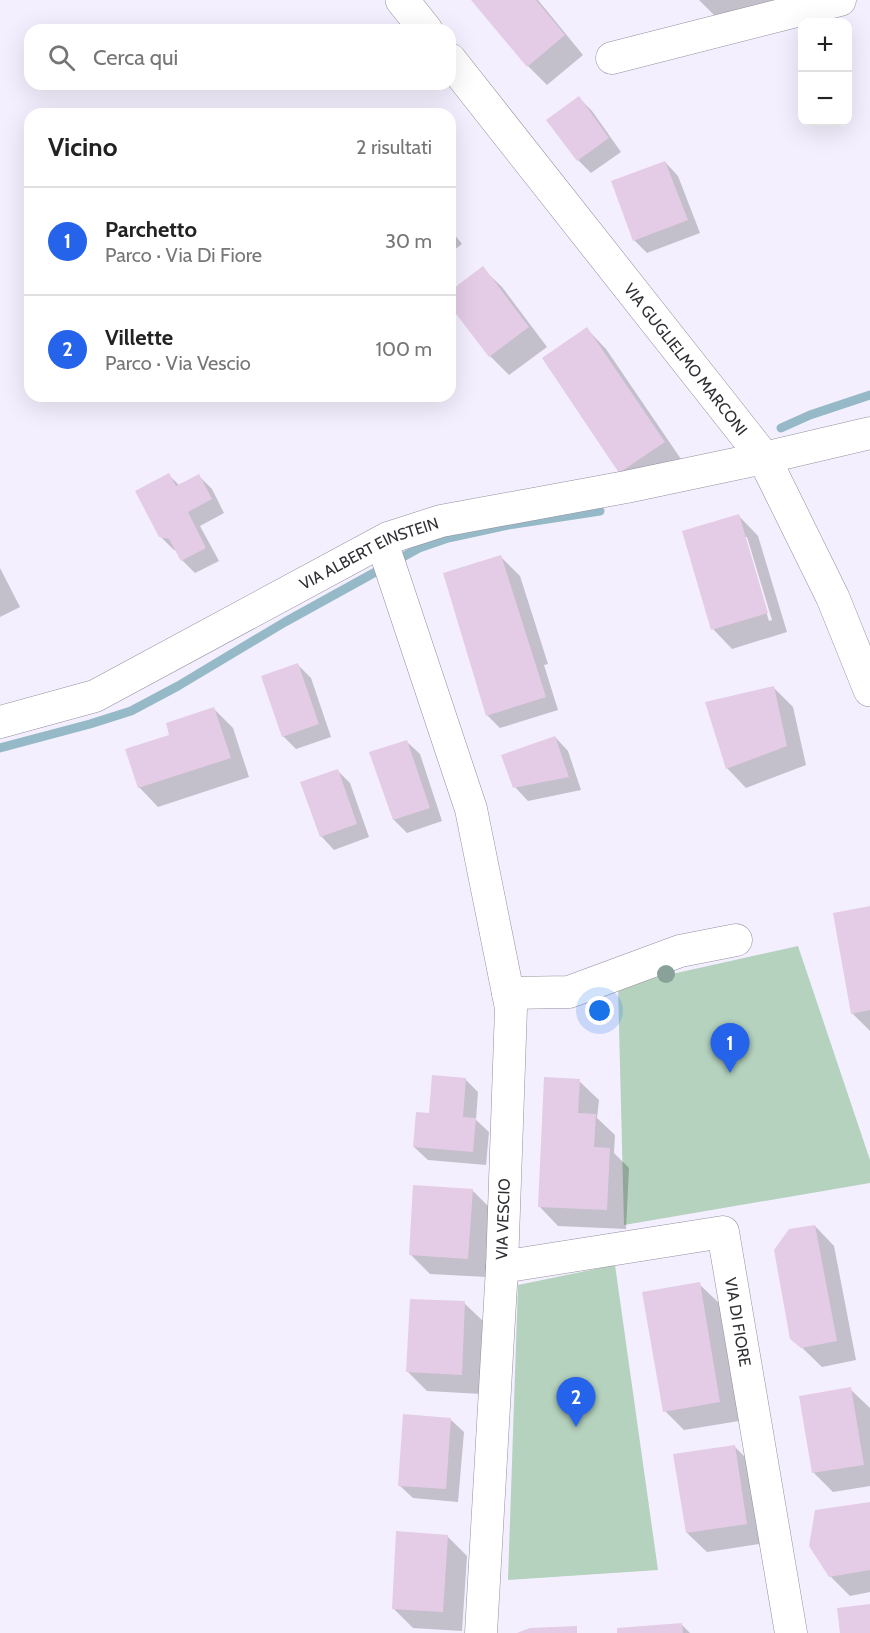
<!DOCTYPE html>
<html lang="it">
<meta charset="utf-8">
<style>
:root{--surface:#fff;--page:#f6f6f6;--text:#222;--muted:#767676;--line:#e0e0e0;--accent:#2563eb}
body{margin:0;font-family:Cabin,sans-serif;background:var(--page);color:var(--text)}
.controls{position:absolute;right:18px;top:18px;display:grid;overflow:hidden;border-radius:12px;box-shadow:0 6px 24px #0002}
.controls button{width:54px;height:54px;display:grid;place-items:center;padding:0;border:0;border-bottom:2px solid var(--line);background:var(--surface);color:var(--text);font:30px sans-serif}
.you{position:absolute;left:600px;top:1011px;width:21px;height:21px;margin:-15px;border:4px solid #fff;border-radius:50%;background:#1a73e8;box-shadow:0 0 0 9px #1a73e833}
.badge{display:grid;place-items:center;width:39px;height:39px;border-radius:50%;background:var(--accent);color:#fff;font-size:20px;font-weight:700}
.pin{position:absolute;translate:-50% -50px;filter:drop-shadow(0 2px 3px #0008)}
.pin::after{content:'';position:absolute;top:32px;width:21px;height:18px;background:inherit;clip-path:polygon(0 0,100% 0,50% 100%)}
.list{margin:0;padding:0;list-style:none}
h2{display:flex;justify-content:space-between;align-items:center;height:78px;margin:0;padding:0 24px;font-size:26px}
h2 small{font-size:20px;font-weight:400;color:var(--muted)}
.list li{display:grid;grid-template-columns:39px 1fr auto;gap:18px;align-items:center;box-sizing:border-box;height:108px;padding:0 24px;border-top:2px solid var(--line)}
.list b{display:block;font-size:22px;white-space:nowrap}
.list p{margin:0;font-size:20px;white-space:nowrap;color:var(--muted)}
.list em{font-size:20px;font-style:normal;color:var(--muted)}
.icon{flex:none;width:33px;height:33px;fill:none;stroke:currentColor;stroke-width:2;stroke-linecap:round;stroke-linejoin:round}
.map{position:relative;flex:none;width:870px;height:1633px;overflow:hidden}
.search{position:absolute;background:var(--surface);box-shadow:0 6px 24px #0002;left:24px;top:24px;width:432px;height:66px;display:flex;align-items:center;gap:15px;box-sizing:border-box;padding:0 21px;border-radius:18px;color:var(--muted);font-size:22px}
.panel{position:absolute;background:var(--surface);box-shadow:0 6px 24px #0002;left:24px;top:108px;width:432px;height:294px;border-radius:18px}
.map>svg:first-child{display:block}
</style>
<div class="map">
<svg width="870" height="1633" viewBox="0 0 870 1633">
<rect width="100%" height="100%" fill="#f4effe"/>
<g fill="#b4d2be">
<path d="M798,946L870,1160V1183L624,1225L618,986Z"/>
<path d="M615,1265L658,1570L508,1580L518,1285Z"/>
</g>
<g fill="#0003" fill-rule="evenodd">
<path d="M473,0H538L583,55L547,85L528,66Z"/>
<path d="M699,0H797L718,19Z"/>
<path d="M579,98L592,111L621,152L591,173L578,160Z"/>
<path d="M665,162L678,176L700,233L647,253L634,240Z"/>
<path d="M450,229L462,244L450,253Z"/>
<path d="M482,268L502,287L547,347L509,375L490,356L450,303V293Z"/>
<path d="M587,329L606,349L683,462L640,491L620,472Z"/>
<path d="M169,475L180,486L199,476L212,489L224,513L200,526L219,561L195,573L182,560L177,550H174L160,536Z"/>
<path d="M739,516L758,536L787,632L732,649L713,629ZM744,537H747L772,620L769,621Z"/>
<path d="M501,557L520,576L548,664L544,665L558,710L500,728L487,715Z"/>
<path d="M0,568L20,607L0,617Z"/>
<path d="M298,665L311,678L331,737L296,749L283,736Z"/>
<path d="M774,688L793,707L806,765L746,788L727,768Z"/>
<path d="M214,709L233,728L249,777L158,807L139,787L171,736Z"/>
<path d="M555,737L568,751L581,790L528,801L515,787Z"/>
<path d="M406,741L420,754L442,821L407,833L394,820Z"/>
<path d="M337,770L350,783L369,837L334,850L321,836Z"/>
<path d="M870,908V1031L852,1013Z"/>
<path d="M465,1079L478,1092L476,1120L489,1132L486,1165L428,1160L414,1147L430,1114Z"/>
<path d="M579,1081L599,1100L597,1118L615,1135L614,1153L629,1168L626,1229L558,1226L539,1206Z"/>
<path d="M472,1190L491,1209L487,1277L430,1274L410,1254Z"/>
<path d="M815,1226L834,1246L856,1360L822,1367L792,1338Z"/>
<path d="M699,1284L719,1303L739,1421L684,1430L665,1411Z"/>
<path d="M464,1303L484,1322L481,1394L427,1391L408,1372Z"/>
<path d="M850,1389L870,1408V1486L833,1492L813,1472Z"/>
<path d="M450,1419L464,1432L458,1502L413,1498L399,1485Z"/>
<path d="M735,1447L754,1466L766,1543L707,1552L687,1533Z"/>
<path d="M870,1503V1592L850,1596L830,1576Z"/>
<path d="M447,1536L467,1556L462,1631L413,1628L393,1608Z"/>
<path d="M682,1625L690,1633H619Z"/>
</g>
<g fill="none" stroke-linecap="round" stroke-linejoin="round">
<g stroke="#95b9c6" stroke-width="9">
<path d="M781,428L810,415L870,395"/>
<path d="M0,748L90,724L131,711L178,686L285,622L419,548L448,538L508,525L600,511"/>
</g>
</g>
<g fill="#e4cce6">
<path d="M471,0H536L565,35L527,67Z"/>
<path d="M579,96L609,138L577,161L546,120Z"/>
<path d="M665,161L688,220L633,241L611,181Z"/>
<path d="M483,266L529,327L489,357L450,306V291Z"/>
<path d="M587,327L665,442L619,473L542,358Z"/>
<path d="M169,473L176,486L199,474L212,499L188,512L206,548L181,561L169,539L159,537L135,491Z"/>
<path d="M739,514L768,613L711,630L682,531Z"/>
<path d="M501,555L546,697L486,716L443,573Z"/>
<path d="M298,663L319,724L282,737L261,676Z"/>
<path d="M774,686L787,746L726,769L705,702Z"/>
<path d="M214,707L231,758L138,788L125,749L169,735L166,723Z"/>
<path d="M555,736L569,777L513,788L501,755Z"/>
<path d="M407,740L430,808L393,820L369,752Z"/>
<path d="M338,769L357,824L320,837L300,782Z"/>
<path d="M870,906V1010L851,1014L833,913Z"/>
<path d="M432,1075L466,1078L463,1117L476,1118L473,1152L413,1147L416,1112L429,1113Z"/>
<path d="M544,1077L580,1079L578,1113L596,1114L594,1147L610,1148L607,1210L538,1207Z"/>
<path d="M413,1185L473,1189L468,1259L409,1255Z"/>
<path d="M815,1225L837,1341L801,1348L790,1339L774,1250L789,1229Z"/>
<path d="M700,1282L720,1402L663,1412L642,1292Z"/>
<path d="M410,1299L465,1301L462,1375L406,1372Z"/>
<path d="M851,1387L864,1465L812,1473L799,1396Z"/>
<path d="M403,1414L451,1418L446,1489L398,1486Z"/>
<path d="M735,1445L747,1524L686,1533L673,1454Z"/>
<path d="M870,1502V1570L829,1577L809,1546L815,1510Z"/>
<path d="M396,1531L448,1535L443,1612L392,1609Z"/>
<path d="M870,1604V1633H840L837,1608Z"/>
<path d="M682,1623L683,1633H617V1628Z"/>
<path d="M577,1626V1633H517L530,1628Z"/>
</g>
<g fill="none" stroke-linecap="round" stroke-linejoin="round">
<g stroke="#948f9d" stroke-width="33">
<g id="minor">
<path d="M612,58L840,0"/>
<path d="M382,542L471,809L511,1008L502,1267L481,1633"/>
<path id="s1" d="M0,722L95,696L388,538L441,521L626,487L764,458L870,433"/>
<path d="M508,993L569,992L680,951L736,940"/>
<path id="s2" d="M502,1267L723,1232L791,1633"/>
</g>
</g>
<g stroke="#948f9d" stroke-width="34">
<g id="major">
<path d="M402,0L426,30"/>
<path id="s3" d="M450,60L764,458L833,598L870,690"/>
</g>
</g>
<use href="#minor" stroke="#fff" stroke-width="32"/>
<use href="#major" stroke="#fff" stroke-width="33"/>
</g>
<circle fill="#88a299" cx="666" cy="974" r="9"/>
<g text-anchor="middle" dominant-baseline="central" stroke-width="4.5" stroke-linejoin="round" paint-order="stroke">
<g font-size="16" fill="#312f34" stroke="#fff">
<text stroke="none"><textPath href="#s3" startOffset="381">VIA GUGLIELMO MARCONI</textPath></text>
<text stroke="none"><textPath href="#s1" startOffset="408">VIA ALBERT EINSTEIN</textPath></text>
<text transform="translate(503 1219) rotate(-88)">VIA VESCIO</text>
<text stroke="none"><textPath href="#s2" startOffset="315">VIA DI FIORE</textPath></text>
</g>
</g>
</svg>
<div class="controls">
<button>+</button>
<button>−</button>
</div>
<div class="you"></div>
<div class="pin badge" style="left:730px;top:1073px">1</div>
<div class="pin badge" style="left:576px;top:1427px">2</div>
<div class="search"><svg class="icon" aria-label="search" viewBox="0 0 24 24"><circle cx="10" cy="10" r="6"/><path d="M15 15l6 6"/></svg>Cerca qui</div>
<section class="panel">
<h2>Vicino<small>2 risultati</small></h2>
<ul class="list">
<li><span class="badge">1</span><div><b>Parchetto</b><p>Parco · Via Di Fiore</p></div><em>30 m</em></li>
<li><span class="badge">2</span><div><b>Villette</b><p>Parco · Via Vescio</p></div><em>100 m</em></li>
</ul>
</section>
</div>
